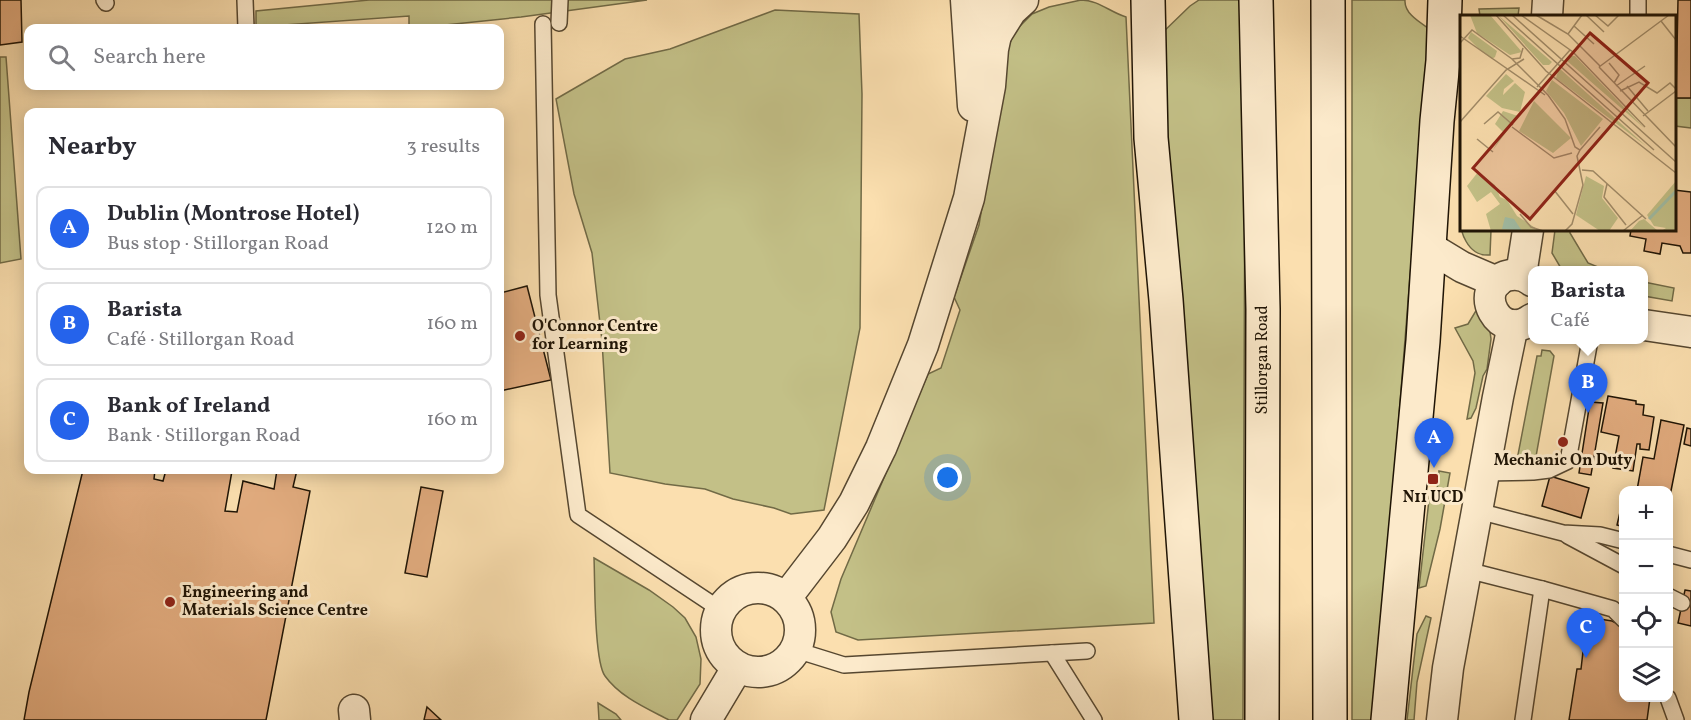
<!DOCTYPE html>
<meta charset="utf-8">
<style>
:root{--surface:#fff;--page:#f7f7f7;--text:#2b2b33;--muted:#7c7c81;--line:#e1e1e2;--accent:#2563eb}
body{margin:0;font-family:Vollkorn,serif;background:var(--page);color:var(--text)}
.controls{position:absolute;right:18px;bottom:18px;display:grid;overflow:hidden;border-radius:12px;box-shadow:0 3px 15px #0003}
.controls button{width:54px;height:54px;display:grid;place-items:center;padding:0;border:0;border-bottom:2px solid var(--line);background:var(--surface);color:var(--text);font:30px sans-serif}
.you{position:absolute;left:948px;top:478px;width:21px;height:21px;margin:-15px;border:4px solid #fff;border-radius:50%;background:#1a73e8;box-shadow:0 0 0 9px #1a73e833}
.badge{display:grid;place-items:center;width:39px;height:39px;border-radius:50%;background:var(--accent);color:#fff;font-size:20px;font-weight:700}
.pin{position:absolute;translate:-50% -50px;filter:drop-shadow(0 2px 3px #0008)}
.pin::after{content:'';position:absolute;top:32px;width:21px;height:18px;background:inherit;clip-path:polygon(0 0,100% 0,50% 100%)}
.popup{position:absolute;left:1528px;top:266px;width:120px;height:78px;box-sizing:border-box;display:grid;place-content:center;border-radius:12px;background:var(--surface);filter:drop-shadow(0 2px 4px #0005);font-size:20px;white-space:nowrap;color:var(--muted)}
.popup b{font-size:22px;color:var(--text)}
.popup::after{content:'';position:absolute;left:50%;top:100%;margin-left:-12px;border:12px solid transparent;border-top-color:var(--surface)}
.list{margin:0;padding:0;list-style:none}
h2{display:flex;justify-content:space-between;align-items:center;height:78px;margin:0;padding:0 24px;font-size:26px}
h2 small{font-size:20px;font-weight:400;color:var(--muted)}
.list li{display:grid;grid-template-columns:39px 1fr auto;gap:18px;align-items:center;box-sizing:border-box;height:84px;margin:0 12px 12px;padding:0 12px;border:2px solid var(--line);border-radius:12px}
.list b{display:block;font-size:22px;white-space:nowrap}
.list p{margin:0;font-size:20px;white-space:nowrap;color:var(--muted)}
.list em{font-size:20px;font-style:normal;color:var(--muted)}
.icon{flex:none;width:33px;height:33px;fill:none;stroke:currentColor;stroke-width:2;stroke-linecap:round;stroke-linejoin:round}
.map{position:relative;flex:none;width:1691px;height:720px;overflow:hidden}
.search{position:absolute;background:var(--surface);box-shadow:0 3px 15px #0003;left:24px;top:24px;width:480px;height:66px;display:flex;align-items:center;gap:15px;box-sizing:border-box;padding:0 21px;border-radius:12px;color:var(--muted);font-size:22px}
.panel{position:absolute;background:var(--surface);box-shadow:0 3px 15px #0003;left:24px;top:108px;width:480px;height:366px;border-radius:12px}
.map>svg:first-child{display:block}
</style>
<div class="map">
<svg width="1691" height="720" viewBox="0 0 1691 720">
<rect width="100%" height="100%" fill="#fbdfaf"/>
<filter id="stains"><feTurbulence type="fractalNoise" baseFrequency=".00333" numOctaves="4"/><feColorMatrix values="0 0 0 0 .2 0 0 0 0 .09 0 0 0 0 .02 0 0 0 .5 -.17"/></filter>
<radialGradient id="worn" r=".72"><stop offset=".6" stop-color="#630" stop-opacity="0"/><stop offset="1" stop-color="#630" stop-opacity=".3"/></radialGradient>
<g fill="#c3c087" stroke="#716a46" stroke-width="1.5">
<path d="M369,0H647L521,17L416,28H409V16L256,27V11Z"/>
<path d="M1081,0C1098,0 1110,12 1126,17L1154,623L858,640L836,632L831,612L841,579L928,374L941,368L960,310L954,297L979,225L992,146L1005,48L1017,29L1032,14L1049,7Z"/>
<path d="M1199,0H1247L1245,128L1243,720H1210L1160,35L1190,6Z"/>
<path d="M1352,0H1405C1404,14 1421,23 1431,30L1425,132L1410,276L1375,720H1352Z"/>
<path d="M1519,8L1518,16H1480L1479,9Z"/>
<path d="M775,10L859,14L862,94L860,328L824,510L791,514L774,508L733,499L705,489L665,484L610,473L602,341L592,253L574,194L556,99L625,59L670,49Z"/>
<path d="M0,57H6L21,259L0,263Z"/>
<path d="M1675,98H1691V128L1675,126Z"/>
<path d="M1461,213L1462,230H1491L1490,255C1468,257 1458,231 1461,213Z"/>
<path d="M1555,230H1570V233L1588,263L1605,270H1562L1552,253Z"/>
<path d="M1644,282L1674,288L1672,301L1644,296Z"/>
<path d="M1477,309L1489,324L1491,339L1487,369L1483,376L1476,408L1471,418L1467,419L1475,373L1473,361L1455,328L1468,324Z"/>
<path d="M1542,350L1550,351L1554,356L1535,462L1523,466L1516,465L1537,356H1541Z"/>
<path d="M1439,471L1450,473L1440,529L1426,586L1419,588L1430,491H1437Z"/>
<path d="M594,558L649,590L673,607L685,618L696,637L701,659L700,684L677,720H669C646,708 620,697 605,676C594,661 595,580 594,558Z"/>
<path d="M1426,616L1431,618L1417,682L1414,720H1407L1417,634Z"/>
<path d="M598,703L616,714L621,720H599Z"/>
</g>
<g fill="#e2ac7f" stroke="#1f1405" stroke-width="1.5">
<path d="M0,0H21L22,42L0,45Z"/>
<path d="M1678,0H1691V98H1676Z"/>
<path d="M1674,190L1691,192V253H1683L1680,246L1662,243L1660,254L1644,251L1646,239L1630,236L1631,230H1674Z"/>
<path d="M527,286L551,380L500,391V293Z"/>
<path d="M1608,396L1636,401V404L1644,405L1643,415L1654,417L1649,450L1640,449V444H1637L1633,471L1613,468L1619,436L1601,432Z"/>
<path d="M1590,402L1603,403L1591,475L1579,473Z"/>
<path d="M1661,420L1684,425L1668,506V490H1637L1643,457L1654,459Z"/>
<path d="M1687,428L1691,429V446L1684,444Z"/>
<path d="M83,470H155L154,479L163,481L166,470H225L232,471L225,511L237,512L243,481L274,489L277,470H297L293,487L310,491L266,720H24L29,692Z"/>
<path d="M1550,476L1589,488L1581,518L1542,506Z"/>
<path d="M421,487L443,491L427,577L405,573Z"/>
<path d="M1620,512L1624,514V527L1617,525Z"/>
<path d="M1685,590L1691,591V626L1678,623Z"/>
<path d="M1587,617L1612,621L1624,627V698H1650L1647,720H1569L1577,669H1581Z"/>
<path d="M427,707L441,720H424Z"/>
</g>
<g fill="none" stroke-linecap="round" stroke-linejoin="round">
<g stroke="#564730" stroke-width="18">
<g id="lane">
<path d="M104,0L106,3"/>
<path d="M245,0L246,28"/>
<path d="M1638,16V0"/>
<path d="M559,23L560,0"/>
<path d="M543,24L548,295L578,515L721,610"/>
<path d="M1484,473L1533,472L1549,470L1568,461L1590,340"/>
<path d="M1478,511L1563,533L1600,535L1624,541"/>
<path d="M1568,536L1624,566"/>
<path d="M1668,554L1691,560"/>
<path d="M1467,570L1542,589L1613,609L1624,620"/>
<path d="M1668,596L1682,603"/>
<path d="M796,650L844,665L1087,651"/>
<path d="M1052,653L1094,720"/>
<path d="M1668,698L1676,720"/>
<path d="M1523,720L1542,589"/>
</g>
</g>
<g stroke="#564730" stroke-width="33">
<g id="street">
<path d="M966,0L973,106"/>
<path d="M1547,16L1548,0"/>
<path d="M996,35L1011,11L1023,0"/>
<path d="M1429,247L1462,267L1497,282"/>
<path d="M1521,275L1528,230"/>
<path d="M1532,319C1499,344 1471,289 1506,276C1516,273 1525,275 1532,281"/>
<path d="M1644,325L1691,332"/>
<circle cx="758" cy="630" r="42"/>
<path d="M786,598L832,538L854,503L881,448L923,345L969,198L990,86L993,49L996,35V0"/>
<path d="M354,710L355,720"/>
<path d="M706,720L737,668"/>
<path d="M1442,720L1448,668L1498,397L1513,325"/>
</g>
</g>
<g stroke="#1f1405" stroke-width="36">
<g id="secondary">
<path d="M1148,0L1151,138L1166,300L1196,720"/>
<path d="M1256,0L1263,309L1262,720"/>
<path d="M1328,0L1330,720"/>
<path d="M1388,720L1423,341L1437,121L1443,61L1445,0"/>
</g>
</g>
<use href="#lane" stroke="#fceacb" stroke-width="15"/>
<use href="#street" stroke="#fceacb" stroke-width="30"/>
<use href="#secondary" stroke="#fceacb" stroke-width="33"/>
</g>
<g fill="#8f2418" stroke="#fceacb" stroke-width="2">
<circle cx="520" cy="336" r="6"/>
<circle cx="1563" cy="442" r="6"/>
<rect x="1427" y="473" width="12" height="12" rx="3"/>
<circle cx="170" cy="602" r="6"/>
</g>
<g text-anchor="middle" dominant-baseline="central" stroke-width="6" stroke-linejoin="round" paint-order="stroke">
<g font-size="16" font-weight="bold" fill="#1f1405" stroke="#fceacb" text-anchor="start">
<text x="532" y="327">O'Connor Centre<tspan x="532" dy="18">for Learning</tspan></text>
<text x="1563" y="461" text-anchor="middle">Mechanic On Duty</text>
<text x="1433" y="498" text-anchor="middle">N11 UCD</text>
<text x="182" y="593">Engineering and<tspan x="182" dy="18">Materials Science Centre</tspan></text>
</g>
<g font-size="16" fill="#1f1405" stroke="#fceacb">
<text transform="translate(1263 360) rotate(-90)">Stillorgan Road</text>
</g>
</g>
<g transform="translate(1460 15)">
<rect width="216" height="216" fill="#fbdfaf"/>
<path d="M10,0H30L62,37L50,40L17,18ZM38,0L92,47L89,50H83ZM11,17L37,36L35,42L32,44L21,36L8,23ZM110,41H115L184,113L106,45ZM99,53L186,131L96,63ZM46,59L54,66L44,74L43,80L55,68L65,77L60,97L42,93L26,81ZM92,65L143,104L121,131L104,98L86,76ZM74,86L111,123L93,138L59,116ZM43,96L58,101L33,135L43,117L35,109ZM18,157L35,170L40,182L47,185L57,201L80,216H31L26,199L40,189L31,177L17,187L7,171ZM126,161L144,171L142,183L158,203L149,216H140L116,200ZM216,166V216H201L206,213L194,211L187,200ZM184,204L198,216H170L179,206Z" fill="#c3c087"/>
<path d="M45,202L54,204L62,216L42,214Z" fill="#a0bda5"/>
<path fill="none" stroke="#a0bda5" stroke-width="3" d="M189,204L216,176"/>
<path fill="none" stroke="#a38e6b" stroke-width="1.5" d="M36,0L86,56L216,158M43,0L194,135M52,0L216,147M61,0L113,37L185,112M76,0L108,19L140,51M126,0L144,17M135,0L148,11L159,0M201,6L216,25M114,11L134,29M108,19L122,0M0,21L85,80M0,28L12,15L52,44L88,80L105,104L115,132L120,135L117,141L123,170L112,209L105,216M52,44L60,43L63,33M149,48L159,60L154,68M139,52L216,132M139,52L209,0M156,71L185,51M167,71L188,96M77,72L110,35M160,76L179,67L197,78L210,68L216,74M183,101L216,76M0,107L46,55L64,44M24,109L38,97L53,110M52,112L94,143L112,138M17,124L33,137M120,135L140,112M122,155L133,156L186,204M147,169L144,182L166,210M94,175L113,199M60,199L71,212L83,216M163,216L183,200"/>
<path fill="#8f2418" fill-opacity="0.15" stroke="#8f2418" stroke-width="3" d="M130,18L188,68L70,204L13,153Z"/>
<rect width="216" height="216" fill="none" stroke="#1f1405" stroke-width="3"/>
</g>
<rect width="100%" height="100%" filter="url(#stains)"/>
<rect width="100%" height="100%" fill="url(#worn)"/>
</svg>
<div class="controls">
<button>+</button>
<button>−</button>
<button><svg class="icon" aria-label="locate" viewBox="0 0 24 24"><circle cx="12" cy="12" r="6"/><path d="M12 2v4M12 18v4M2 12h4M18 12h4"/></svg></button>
<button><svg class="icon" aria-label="layers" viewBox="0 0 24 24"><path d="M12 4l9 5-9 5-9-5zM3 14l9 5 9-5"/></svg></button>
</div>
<div class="you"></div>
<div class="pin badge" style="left:1434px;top:468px">A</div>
<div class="pin badge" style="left:1588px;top:413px">B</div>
<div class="popup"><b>Barista</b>Café</div>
<div class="pin badge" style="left:1586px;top:658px">C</div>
<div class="search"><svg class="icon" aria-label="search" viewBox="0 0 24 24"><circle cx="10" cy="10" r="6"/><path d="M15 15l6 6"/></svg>Search here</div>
<section class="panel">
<h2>Nearby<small>3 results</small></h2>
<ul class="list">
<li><span class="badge">A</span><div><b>Dublin (Montrose Hotel)</b><p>Bus stop · Stillorgan Road</p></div><em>120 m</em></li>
<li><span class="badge">B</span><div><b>Barista</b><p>Café · Stillorgan Road</p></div><em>160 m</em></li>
<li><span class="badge">C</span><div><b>Bank of Ireland</b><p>Bank · Stillorgan Road</p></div><em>160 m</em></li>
</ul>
</section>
</div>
